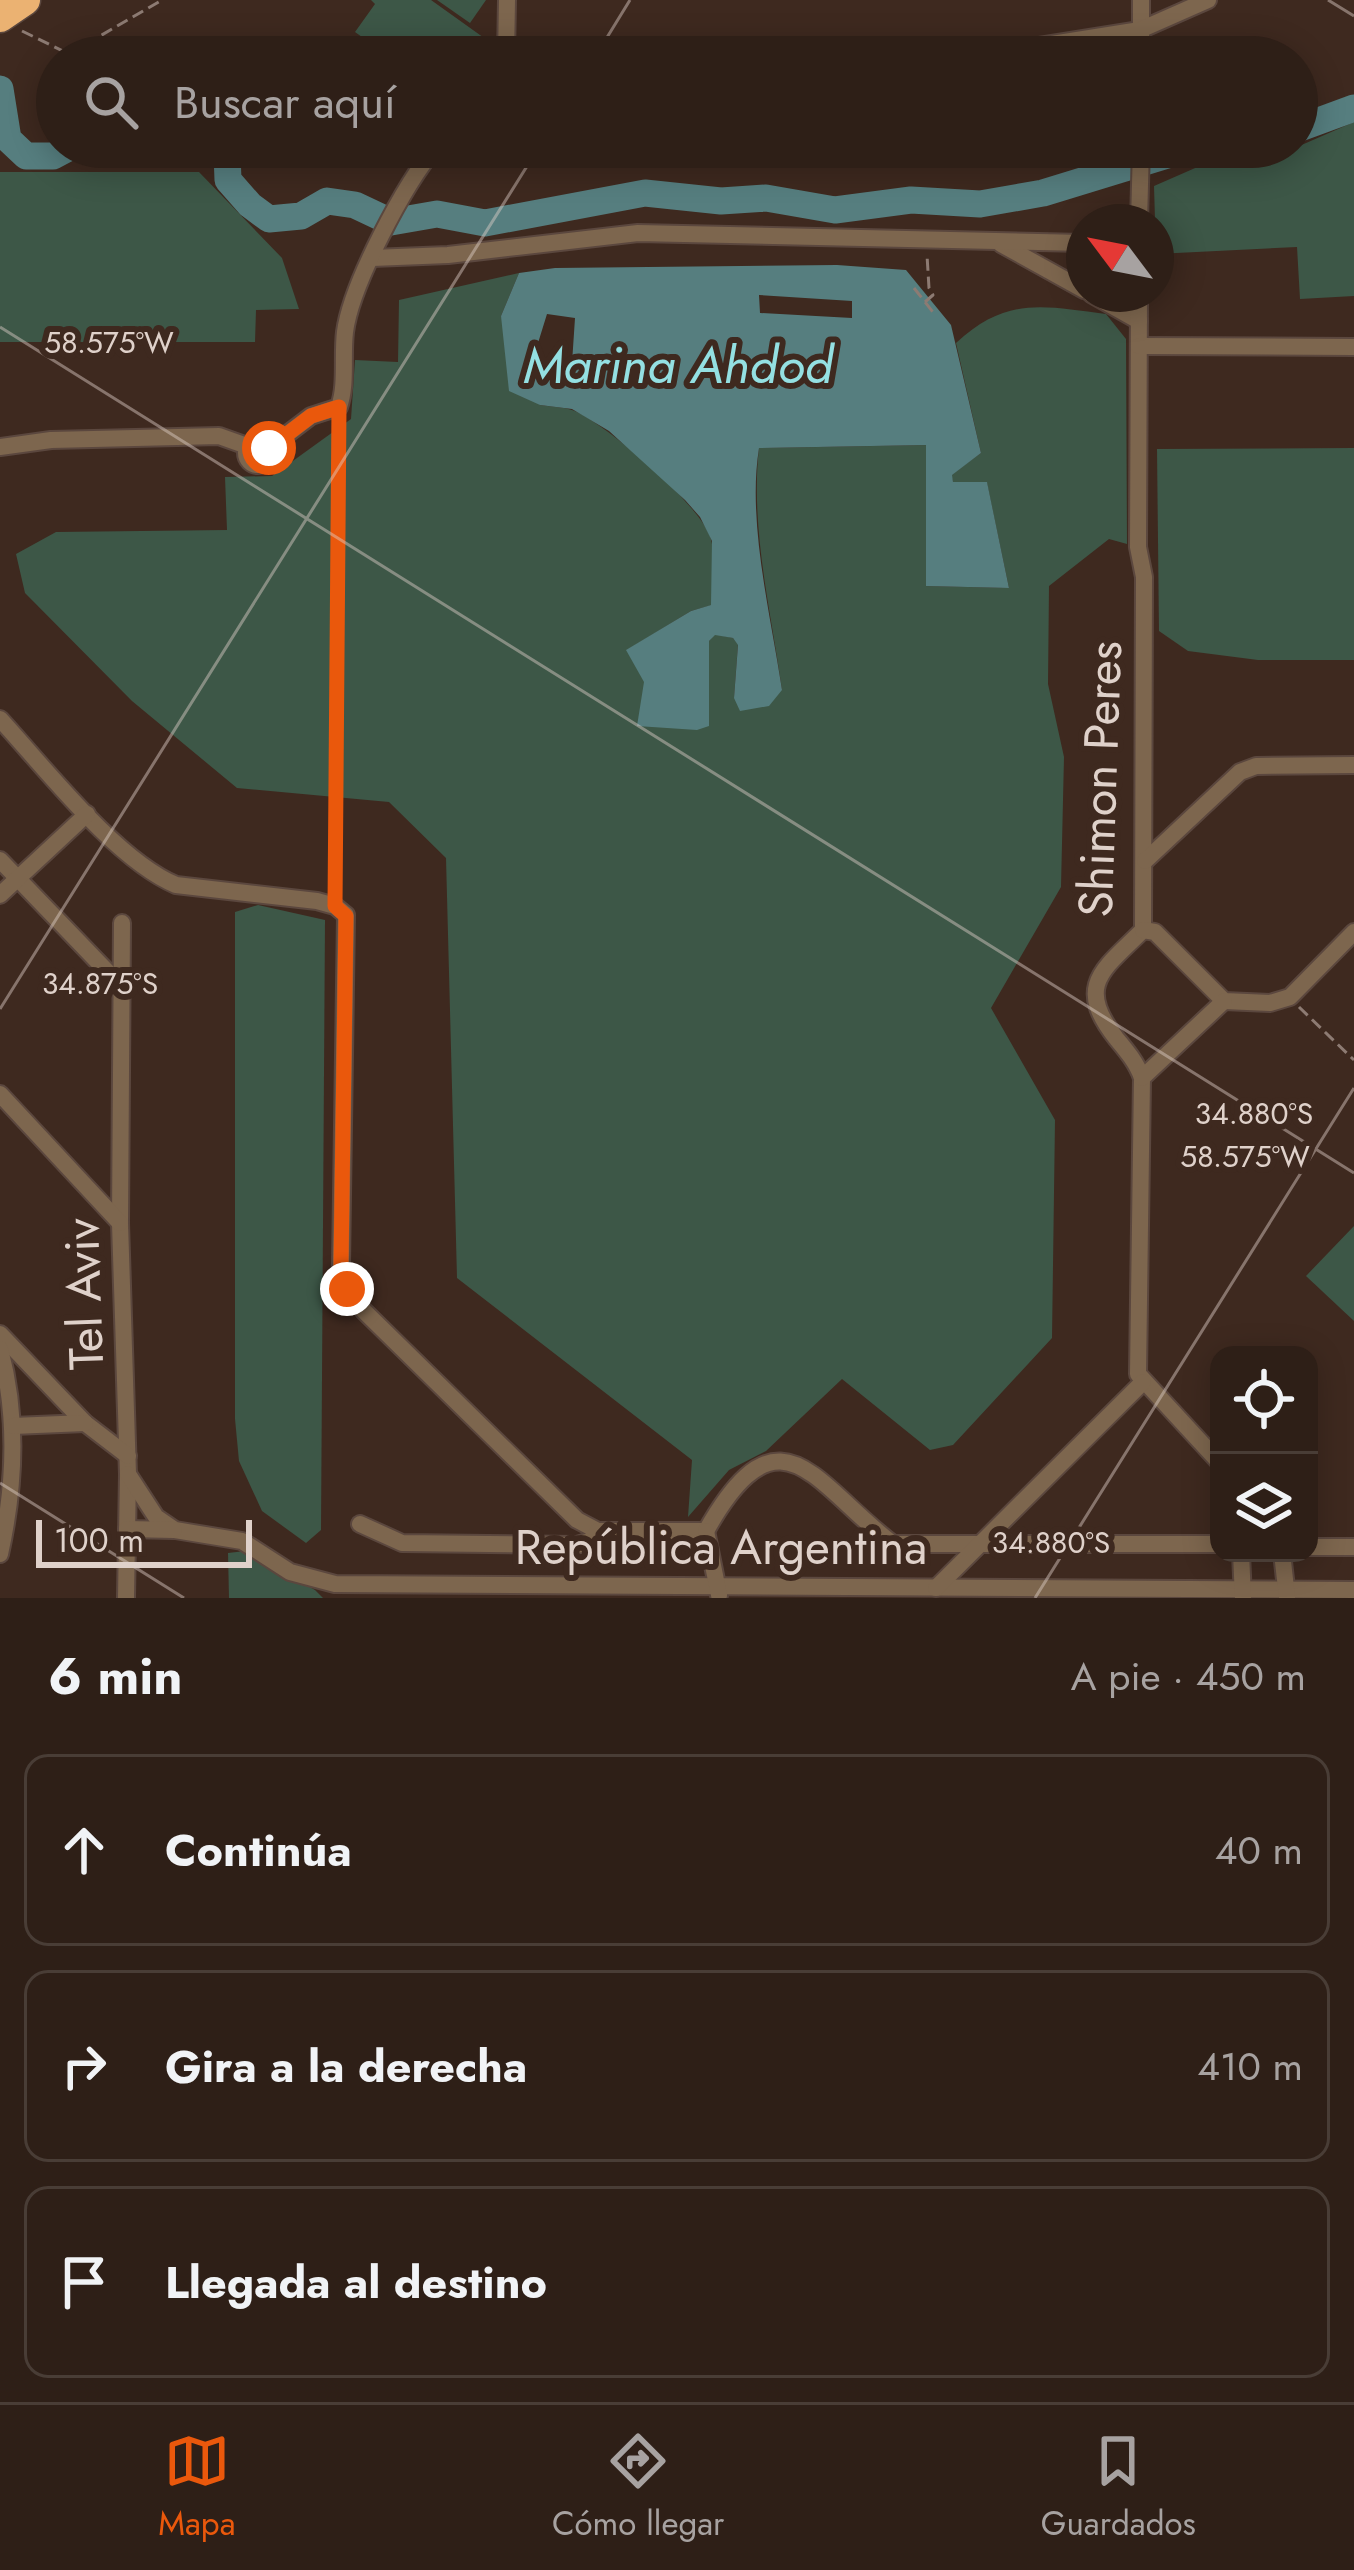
<!DOCTYPE html>
<html lang="es">
<meta charset="utf-8">
<style>
:root{--surface:#2e1f17;--page:#3a2c24;--text:#f1f3f6;--muted:#a7a2a1;--line:#493d36;--accent:#ea580c}
body{margin:0;font-family:Jost,sans-serif;background:var(--page);color:var(--text)}
.controls{position:absolute;right:36px;bottom:36px;display:grid;overflow:hidden;border-radius:24px;box-shadow:0 6px 30px #0003}
.controls button{width:108px;height:108px;display:grid;place-items:center;padding:0;border:0;border-bottom:3px solid var(--line);background:var(--surface);color:var(--text);font:60px sans-serif}
.compass{position:absolute;left:1066px;top:204px;width:108px;height:108px;border-radius:50%;background:var(--surface);box-shadow:0 6px 30px #0003;rotate:302deg}
.scale{position:absolute;left:36px;bottom:30px;width:216px;box-sizing:border-box;padding-left:12px;border:6px solid #dfd1ca;border-top:0;font-size:33px;line-height:42px;white-space:nowrap;color:#dfd1ca;-webkit-text-stroke:9px #3e291f;paint-order:stroke}
.stop{position:absolute;width:36px;height:36px;margin:-27px;border:9px solid #ea580c;border-radius:50%;background:#fff}
.stop.end{background:#ea580c;border-color:#fff;box-shadow:0 3px 12px #0008}
.list{margin:0;padding:0;list-style:none}
h2{display:flex;justify-content:space-between;align-items:center;height:156px;margin:0;padding:0 48px;font-size:51px}
h2 small{font-size:39px;font-weight:400;color:var(--muted)}
.list li{display:grid;grid-template-columns:78px 1fr auto;gap:36px;align-items:center;box-sizing:border-box;height:192px;margin:0 24px 24px;padding:0 24px;border:3px solid var(--line);border-radius:24px}
.list b{display:block;font-size:45px;white-space:nowrap}
.list em{font-size:39px;font-style:normal;color:var(--muted)}
.icon{flex:none;width:66px;height:66px;fill:none;stroke:currentColor;stroke-width:2;stroke-linecap:round;stroke-linejoin:round}
.map{position:relative;flex:none;width:1354px;height:1598px;overflow:hidden}
.search{position:absolute;background:var(--surface);box-shadow:0 6px 30px #0003;left:36px;right:36px;top:36px;height:132px;display:flex;align-items:center;gap:30px;box-sizing:border-box;padding:0 42px;border-radius:66px;color:var(--muted);font-size:45px}
.sheet{height:804px;background:var(--surface)}
nav{display:flex;justify-content:space-around;align-items:center;box-sizing:border-box;height:168px;border-top:3px solid var(--line);background:var(--surface);font-size:33px;color:var(--muted)}
nav a{display:grid;justify-items:center;gap:6px}
nav .on{color:var(--accent)}
.map>svg:first-child{display:block}
</style>
<div class="map">
<svg width="1354" height="1598" viewBox="0 0 1354 1598">
<rect width="100%" height="100%" fill="#3e291f"/>
<g fill="#3d5747">
<path d="M371,0H431L487,40L475,57H451L436,47L429,57H390L355,32L375,4Z"/>
<path d="M437,0H486L470,23Z"/>
<path d="M1354,122V296L1300,299L1297,247L1156,254L1154,186L1218,158L1281,154Z"/>
<path d="M0,172H199L282,258L299,309L256,310L255,342H0Z"/>
<path d="M519,273L501,316L540,405C553,407 566,407 577,412C609,427 702,506 711,539C716,559 712,585 712,605L691,611L627,650L709,726V641L715,634L733,638L738,644L734,698L782,690C771,611 750,528 759,448L927,445L926,586L1009,588L987,483L953,482L951,475L981,453L956,343C1007,296 1043,306 1106,314L1126,339L1127,544L1109,539L1049,586L1048,684L1064,757L1061,887L991,1008L1055,1120L1052,1338L953,1445L930,1450L842,1379L766,1451L729,1470L688,1517L692,1460L457,1278L446,858L389,802L237,788L132,701L25,593L16,554L56,532L227,530L225,477L272,476L351,419L355,360L398,362L399,300Z"/>
<path d="M1354,448V660H1258L1188,651L1159,631L1157,449Z"/>
<path d="M258,905L325,920L321,1530L306,1543L262,1511L239,1461L235,1419V912Z"/>
<path d="M1354,1226V1321L1306,1276Z"/>
<path d="M245,1551L315,1590L323,1598H229L228,1553Z"/>
</g>
<path fill="#567e7f" fill-rule="evenodd" d="M837,265L906,270L951,325L981,453L952,475L953,482H987L1009,588L926,586V445L759,448C747,523 771,615 782,690L769,706L740,711L734,698L738,645L733,638L715,635L709,641V726L697,730L637,726L644,682L626,650L691,611L711,605L712,541L700,517L685,500L609,431L572,409L540,405L509,391L501,316L519,273L555,268ZM759,295L852,301V318L760,313ZM547,314L575,318L572,363L550,368L540,363L538,343Z"/>
<g fill="none" stroke-linecap="round" stroke-linejoin="round">
<g stroke="#567e7f" stroke-width="27">
<path d="M0,89L8,139L26,156H53L70,147"/>
<path d="M1297,129L1354,108"/>
<path d="M217,147L227,154L228,180L250,205L269,219L301,216L327,201L355,205L391,222L437,214L485,223L645,193L721,201L766,198L835,210L911,200L980,204L1043,193L1167,155L1219,147"/>
</g>
<g stroke="#5b473e" stroke-width="20">
<g id="street">
<path d="M1141,0V57"/>
<path d="M506,57L507,0"/>
<path d="M886,57L1014,50L1140,30L1208,0"/>
<path d="M1139,222L1141,147"/>
<path d="M1001,244L1084,290"/>
<path d="M372,258L448,255L638,233L1084,243"/>
<path d="M1091,294L1139,321"/>
<path d="M1139,294L1138,547L1144,577L1143,930C1104,969 1074,985 1116,1038C1126,1050 1137,1063 1142,1078L1138,1374L1219,1462"/>
<path d="M1139,346L1354,347"/>
<circle cx="258" cy="453" r="12"/>
<path d="M0,447L51,440L219,436L247,446"/>
<path d="M269,448L311,416L339,407C347,384 342,357 345,332C351,285 405,183 436,147"/>
<path d="M0,719C45,768 116,860 176,885L317,901L335,906L346,915L341,1265L348,1289L364,1311L577,1520L598,1531H706"/>
<path d="M0,860L123,988"/>
<path d="M1145,861L1240,772L1256,766L1354,765"/>
<path d="M0,895L87,814"/>
<path d="M122,923L120,1223L128,1474L126,1598"/>
<path d="M1143,930L1155,932L1224,1001L1270,1003L1290,997L1354,932"/>
<path d="M1142,1078L1224,1001"/>
<path d="M0,1094L120,1223"/>
<path d="M0,1334L85,1423L128,1456"/>
<path d="M0,1349C18,1416 15,1486 0,1554"/>
<path d="M13,1426L85,1423"/>
<path d="M128,1474L156,1517L175,1530L242,1541L290,1572L335,1584L1354,1590"/>
<path d="M360,1524L402,1543L577,1545L590,1541L598,1531"/>
<path d="M127,1529L174,1530"/>
<path d="M706,1531C780,1399 815,1485 893,1544H1219"/>
<path d="M706,1531L719,1595"/>
<path d="M1309,1547H1354"/>
<path d="M1241,1553L1243,1598"/>
<path d="M1282,1553L1287,1597"/>
<path d="M936,1588L1143,1382"/>
</g>
</g>
<g stroke="#5b473e" stroke-width="33">
<path id="highway" d="M0,17L25,0"/>
</g>
<g stroke="#8d7b73" stroke-width="3" stroke-dasharray="12 6" stroke-linecap="butt">
<path d="M22,31L69,54L162,0"/>
<path d="M914,288L936,316"/>
<path d="M925,302L933,295L929,288L927,255"/>
<path d="M335,892L337,422"/>
<path d="M1299,1007L1354,1060"/>
</g>
<use href="#street" stroke="#7d664e" stroke-width="16"/>
<use href="#highway" stroke="#ebb272" stroke-width="30"/>
</g>
<g fill="none" stroke-linecap="round" stroke-linejoin="round">
<path stroke="#ea580c" stroke-width="15" d="M269,448L311,416L339,407L335,906L346,916L341,1265L347,1289"/>
</g>
<path fill="none" stroke="#dfd1ca" stroke-width="3" stroke-opacity="0.45" d="M1328,0L1354,16M595,57L630,0M0,327L1354,1173M0,1009L539,147M0,1483L184,1598M1035,1598L1354,1088"/>
<g text-anchor="middle" dominant-baseline="central" stroke-width="12" stroke-linejoin="round" paint-order="stroke">
<g font-size="48" fill="#dfd1ca" stroke="#3e291f">
<text transform="translate(1100 779) rotate(-88)">Shimon Peres</text>
<text transform="translate(84 1294) rotate(-92)">Tel Aviv</text>
<text x="721" y="1547">República Argentina</text>
</g>
<g font-size="51" font-style="italic" fill="#94e0e2" stroke="#3e291f">
<text x="678" y="365">Marina Ahdod</text>
</g>
</g>
<g font-size="30" text-anchor="middle" fill="#dfd1ca" stroke="#3e291f" stroke-width="12" stroke-linejoin="round" paint-order="stroke">
<text x="109" y="353">58.575°W</text>
<text x="100" y="994">34.875°S</text>
<text x="1254" y="1124">34.880°S</text>
<text x="1245" y="1167">58.575°W</text>
<text x="1051" y="1553">34.880°S</text>
</g>
</svg>
<div class="controls">
<button><svg class="icon" aria-label="locate" viewBox="0 0 24 24"><circle cx="12" cy="12" r="6"/><path d="M12 2v4M12 18v4M2 12h4M18 12h4"/></svg></button>
<button><svg class="icon" aria-label="layers" viewBox="0 0 24 24"><path d="M12 4l9 5-9 5-9-5zM3 14l9 5 9-5"/></svg></button>
</div>
<svg class="compass" viewBox="-18 -18 36 36"><path d="M0-13l5 13h-10z" fill="#e53935"/><path d="M0 13l5-13h-10z" fill="#a7a2a1"/></svg>
<div class="scale">100 m</div>
<div class="stop" style="left:269px;top:448px"></div>
<div class="stop end" style="left:347px;top:1289px"></div>
<div class="search"><svg class="icon" aria-label="search" viewBox="0 0 24 24"><circle cx="10" cy="10" r="6"/><path d="M15 15l6 6"/></svg>Buscar aquí</div>
</div>
<section class="sheet">
<h2>6 min<small>A pie · 450 m</small></h2>
<ul class="list">
<li><svg class="icon" aria-label="ahead" viewBox="0 0 24 24"><path d="M12 20V5M6 11l6-6 6 6"/></svg><div><b>Continúa</b></div><em>40 m</em></li>
<li><svg class="icon" aria-label="right" viewBox="0 0 24 24"><path d="M7 20v-9h11M14 6l5 5-5 5"/></svg><div><b>Gira a la derecha</b></div><em>410 m</em></li>
<li><svg class="icon" aria-label="arrive" viewBox="0 0 24 24"><path d="M6 21V4h12l-3 4 3 4H6"/></svg><div><b>Llegada al destino</b></div></li>
</ul>
</section>
<nav>
<a class="on"><svg class="icon" aria-label="map" viewBox="0 0 24 24"><path d="M3 6l6-2 6 2 6-2v14l-6 2-6-2-6 2zM9 4v14M15 6v14"/></svg>Mapa</a>
<a><svg class="icon" aria-label="directions" viewBox="0 0 24 24"><path d="M12 3l9 9-9 9-9-9zM9 14v-3h6M13 9l2 2-2 2"/></svg>Cómo llegar</a>
<a><svg class="icon" aria-label="saved" viewBox="0 0 24 24"><path d="M7 4h10v16l-5-4-5 4z"/></svg>Guardados</a>
</nav>
